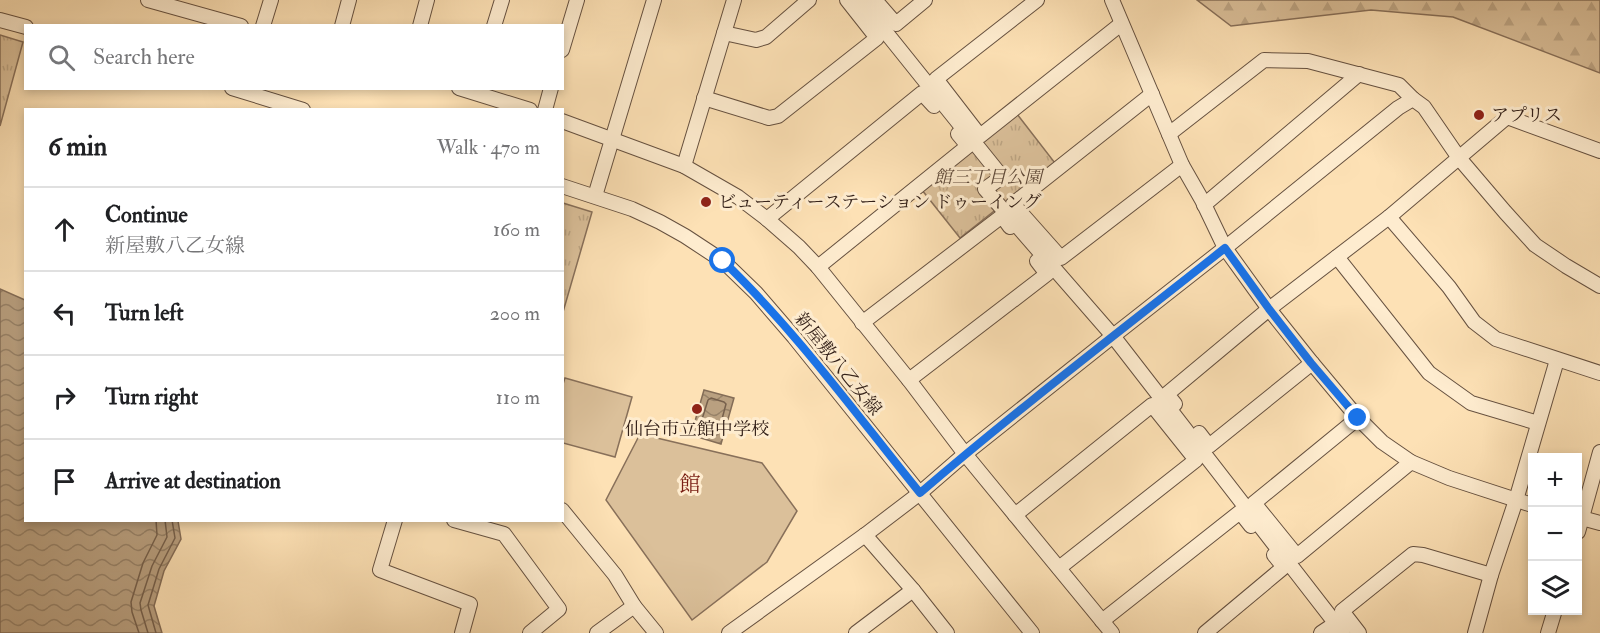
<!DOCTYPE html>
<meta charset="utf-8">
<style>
:root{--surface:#fff;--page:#f6f6f6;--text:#202124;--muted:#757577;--line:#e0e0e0}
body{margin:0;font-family:"IM FELL Double Pica","Noto Serif JP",serif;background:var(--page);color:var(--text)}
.controls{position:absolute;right:18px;bottom:18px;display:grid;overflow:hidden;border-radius:0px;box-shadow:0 3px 9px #0003}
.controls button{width:54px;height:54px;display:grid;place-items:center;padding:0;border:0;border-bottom:2px solid var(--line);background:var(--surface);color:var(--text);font:30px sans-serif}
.stop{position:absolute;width:18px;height:18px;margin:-14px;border:4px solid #1a73e8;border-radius:50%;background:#fff}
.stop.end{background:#1a73e8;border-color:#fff;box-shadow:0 2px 6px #0008}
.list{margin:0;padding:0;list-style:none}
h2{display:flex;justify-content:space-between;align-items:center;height:78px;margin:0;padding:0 24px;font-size:26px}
h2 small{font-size:20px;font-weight:400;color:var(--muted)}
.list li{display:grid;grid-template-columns:39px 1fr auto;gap:18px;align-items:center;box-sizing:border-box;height:84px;padding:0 24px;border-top:2px solid var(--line)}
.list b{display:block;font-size:22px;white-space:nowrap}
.list p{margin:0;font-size:20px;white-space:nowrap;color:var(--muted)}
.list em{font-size:20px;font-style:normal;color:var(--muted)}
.icon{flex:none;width:33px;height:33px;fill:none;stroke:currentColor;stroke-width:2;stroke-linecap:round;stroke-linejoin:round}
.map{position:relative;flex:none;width:1600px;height:633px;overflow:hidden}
.search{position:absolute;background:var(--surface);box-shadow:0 3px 9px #0003;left:24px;top:24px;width:540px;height:66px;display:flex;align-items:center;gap:15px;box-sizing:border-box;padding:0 21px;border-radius:0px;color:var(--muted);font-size:22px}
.panel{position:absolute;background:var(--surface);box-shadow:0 3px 9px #0003;left:24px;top:108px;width:540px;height:414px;border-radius:0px}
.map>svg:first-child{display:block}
</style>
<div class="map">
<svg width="1600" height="633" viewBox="0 0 1600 633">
<defs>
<pattern id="forest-firs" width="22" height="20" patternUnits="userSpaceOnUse" patternTransform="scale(1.5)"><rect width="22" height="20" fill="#dbc09a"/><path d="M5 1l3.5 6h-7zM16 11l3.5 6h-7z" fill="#bda584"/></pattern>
<pattern id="park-tufts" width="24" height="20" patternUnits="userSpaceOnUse" patternTransform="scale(1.5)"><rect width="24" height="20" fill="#dbc09a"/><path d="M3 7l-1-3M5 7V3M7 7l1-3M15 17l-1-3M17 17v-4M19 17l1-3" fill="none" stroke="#bda584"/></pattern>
<pattern id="water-waves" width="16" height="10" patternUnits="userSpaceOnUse" patternTransform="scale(1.5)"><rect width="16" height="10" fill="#b9a080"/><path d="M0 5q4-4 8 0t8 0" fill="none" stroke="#978268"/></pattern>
</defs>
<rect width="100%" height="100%" fill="#fde1b5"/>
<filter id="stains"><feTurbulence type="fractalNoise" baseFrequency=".00333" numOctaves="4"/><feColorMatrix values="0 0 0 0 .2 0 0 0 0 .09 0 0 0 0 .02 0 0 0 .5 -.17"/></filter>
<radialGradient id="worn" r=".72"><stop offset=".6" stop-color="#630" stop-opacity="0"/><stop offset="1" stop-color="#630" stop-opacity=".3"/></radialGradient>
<g fill="#dbc09a" stroke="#88705a" stroke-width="1.5">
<path d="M565,378L632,397L615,457L563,443L562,387Z"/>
<path d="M640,434L762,463L797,511L767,562L692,620L606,500Z"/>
</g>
<path fill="url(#forest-firs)" stroke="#88705a" stroke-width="1.5" d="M1197,0H1600V73L1453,17L1371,10L1231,26Z"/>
<g fill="url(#park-tufts)" stroke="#88705a" stroke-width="1.5">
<path d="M0,35L23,42L0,126Z"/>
<path d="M1017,114L1055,163L960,238L922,190Z"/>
<path d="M563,203L592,212L563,312L562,203Z"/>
</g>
<g fill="url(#water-waves)" stroke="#846d57" stroke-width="1.5">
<path d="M0,289L25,300L26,520L178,521L181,539L164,571L154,606L162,633H0Z"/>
<path d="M704,390L734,398L721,444L691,435Z"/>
</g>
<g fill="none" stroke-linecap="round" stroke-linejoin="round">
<g stroke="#76604c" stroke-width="1.5">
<path d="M711,398L724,402L726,404L718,434L715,436L701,432L699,429L708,400Z"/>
<path d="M139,633L132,612L131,602L143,563L157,535L156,520"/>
<path d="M148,633L141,610L140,603L152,566L167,537L165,520"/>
<path d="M156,633L148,605L159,569L175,538L172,520"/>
</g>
<g stroke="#665140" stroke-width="16">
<g id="minor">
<path d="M148,0L241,26"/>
<path d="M860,0L1002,177L985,189L1113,336L1343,633"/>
<path d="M875,0L896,24L925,0"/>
<path d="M1037,0L936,79L980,136L1121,24"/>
<path d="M1112,0L1182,165L1202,200L1225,248L1269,309L1312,363L1358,418L1382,442L1411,462L1449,478L1532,505"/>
<path d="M0,20L26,27"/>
<path d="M263,26L271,0"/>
<path d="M342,26L349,0"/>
<path d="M420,26L427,0"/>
<path d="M494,26L502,0"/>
<path d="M724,33L756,40L766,37L809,0"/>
<path d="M562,50L577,0"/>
<path d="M232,88L303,110"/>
<path d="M459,88L530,110"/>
<path d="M1152,94L1013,204L1061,258L1182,165"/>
<path d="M704,98L769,118L778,116L877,38L847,0"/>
<path d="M545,110L551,88"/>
<path d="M562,121L684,166L738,197L767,219L799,247L818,267L909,380L965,454L1112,633"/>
<path d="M1169,134L1264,60L1308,61L1399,85L1413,99"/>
<path d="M684,166L734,0"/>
<path d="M562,186L632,209L660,222L685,236L723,261L756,293L794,337L1032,633"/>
<path d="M595,196L654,0"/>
<path d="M1204,205L1359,74"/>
<path d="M1389,217L1449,287L1474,322L1496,339L1600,373"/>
<path d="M767,219L922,93L934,106"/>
<path d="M1337,257L1429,373L1471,403L1538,423"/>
<path d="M818,267L968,146L958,134"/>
<path d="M862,323L1002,216L1010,227"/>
<path d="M909,380L1047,274L1037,261"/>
<path d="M1175,404L1167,394L1269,309L1389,217L1507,117L1600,151"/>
<path d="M1358,418L1254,503L1297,556L1411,462"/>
<path d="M1199,433L1209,446L1312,363"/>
<path d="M562,510L615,575L634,606L656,633"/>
<path d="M1015,515L1152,405L1196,460L1059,568"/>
<path d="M1578,517L1600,523"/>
<path d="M395,520L380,570L470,604L462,633"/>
<path d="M454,520L504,534L559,609L530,633"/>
<path d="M1578,532L1600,452"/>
<path d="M865,535L913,590L947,633"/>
<path d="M1102,621L1240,512L1251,526"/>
<path d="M597,633L634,606"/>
<path d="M729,633L865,535L920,493L965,454L1113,336L1225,248L1398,108L1413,99L1424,107L1459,158L1505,212L1535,245L1566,266L1600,286"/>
<path d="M856,633L913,590"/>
<path d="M1205,633L1284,567L1274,555"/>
<path d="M1321,633L1330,627L1335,633"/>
<path d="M1359,633L1342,611L1413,554L1423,555L1491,575"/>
<path d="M1475,633L1491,575L1516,500L1557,360"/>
<path d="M1548,633L1555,610"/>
</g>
</g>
<use href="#minor" stroke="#feeccf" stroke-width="14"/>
</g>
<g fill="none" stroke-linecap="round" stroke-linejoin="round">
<path stroke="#1a73e8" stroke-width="8" d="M723,261C796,331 856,414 920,493C1019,408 1123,329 1225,248L1269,309L1311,363L1358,418"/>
</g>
<g fill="#8f2418" stroke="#feeccf" stroke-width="2">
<circle cx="1479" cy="115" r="6"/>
<circle cx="706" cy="202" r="6"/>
<circle cx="697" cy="409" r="6"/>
</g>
<g text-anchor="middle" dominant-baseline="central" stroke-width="6" stroke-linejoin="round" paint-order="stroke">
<g font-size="18" fill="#342119" stroke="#feeccf" text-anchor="start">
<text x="1491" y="115">アプリス</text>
<text x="718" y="202">ビューティーステーション ドゥーイング</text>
<text x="697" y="429" text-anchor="middle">仙台市立館中学校</text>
</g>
<g font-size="18" font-style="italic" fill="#5e4939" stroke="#feeccf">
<text x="988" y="177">館三丁目公園</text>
</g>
<g font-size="18" fill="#342119" stroke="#feeccf">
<text transform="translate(838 364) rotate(51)">新屋敷八乙女線</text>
</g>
<g font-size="21" fill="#7a1f14" stroke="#feeccf">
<text x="690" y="484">館</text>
</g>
</g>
<rect width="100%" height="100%" filter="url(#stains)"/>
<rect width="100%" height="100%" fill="url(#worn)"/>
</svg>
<div class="controls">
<button>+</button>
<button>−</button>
<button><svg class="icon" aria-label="layers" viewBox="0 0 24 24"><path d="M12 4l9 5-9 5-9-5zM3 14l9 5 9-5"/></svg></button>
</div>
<div class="stop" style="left:723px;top:261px"></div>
<div class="stop end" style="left:1358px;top:418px"></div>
<div class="search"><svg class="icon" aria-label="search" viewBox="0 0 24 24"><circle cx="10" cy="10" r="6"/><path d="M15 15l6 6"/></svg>Search here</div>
<section class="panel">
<h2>6 min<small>Walk · 470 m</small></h2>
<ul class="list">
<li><svg class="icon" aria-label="ahead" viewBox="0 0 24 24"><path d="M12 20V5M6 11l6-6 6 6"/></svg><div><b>Continue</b><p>新屋敷八乙女線</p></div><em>160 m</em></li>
<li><svg class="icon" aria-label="left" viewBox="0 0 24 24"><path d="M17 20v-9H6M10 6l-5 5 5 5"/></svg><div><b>Turn left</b></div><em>200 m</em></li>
<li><svg class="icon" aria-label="right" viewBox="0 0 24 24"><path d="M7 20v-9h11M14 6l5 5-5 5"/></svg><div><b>Turn right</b></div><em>110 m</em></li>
<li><svg class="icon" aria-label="arrive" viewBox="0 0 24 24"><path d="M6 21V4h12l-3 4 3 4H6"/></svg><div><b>Arrive at destination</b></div></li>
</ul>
</section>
</div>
